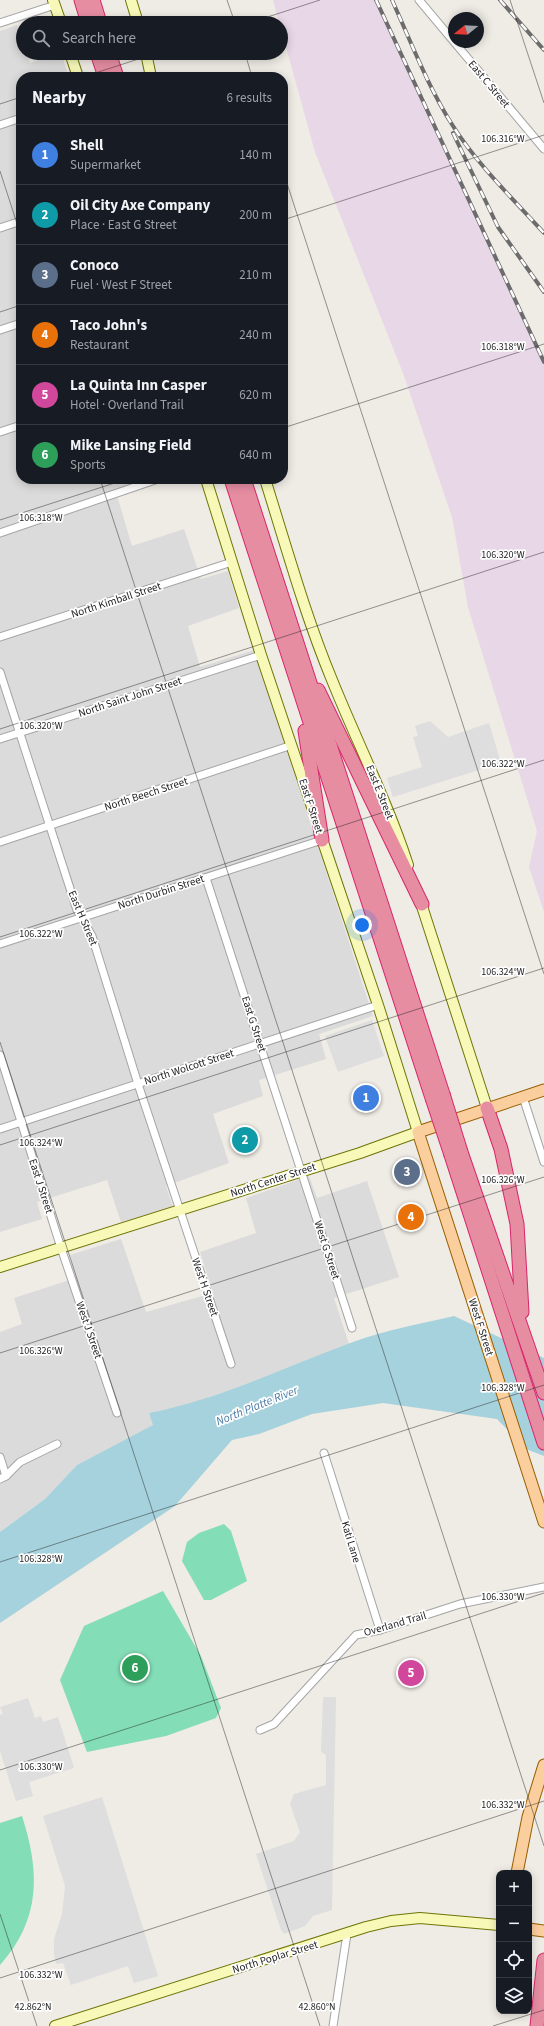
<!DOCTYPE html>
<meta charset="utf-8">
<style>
:root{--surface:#171b24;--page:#242831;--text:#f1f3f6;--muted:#9ea1a6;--line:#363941;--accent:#0f766e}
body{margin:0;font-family:"Source Sans 3",sans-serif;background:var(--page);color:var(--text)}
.controls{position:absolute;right:12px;bottom:12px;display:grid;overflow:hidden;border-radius:8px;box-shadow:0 2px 10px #0003}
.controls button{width:36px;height:36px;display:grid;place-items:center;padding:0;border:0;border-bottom:1px solid var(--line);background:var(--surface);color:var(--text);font:20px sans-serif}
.compass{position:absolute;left:448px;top:12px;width:36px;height:36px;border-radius:50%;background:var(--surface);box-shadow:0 2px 10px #0003;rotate:252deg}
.you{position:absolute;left:362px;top:925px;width:14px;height:14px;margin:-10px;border:3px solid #fff;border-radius:50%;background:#1a73e8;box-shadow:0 0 0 6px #1a73e833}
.badge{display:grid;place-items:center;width:26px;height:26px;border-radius:50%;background:var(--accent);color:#fff;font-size:13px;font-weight:700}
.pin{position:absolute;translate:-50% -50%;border:2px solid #fff;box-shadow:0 1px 4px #0006}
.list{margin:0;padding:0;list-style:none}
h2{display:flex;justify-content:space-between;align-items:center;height:52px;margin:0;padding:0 16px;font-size:17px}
h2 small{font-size:13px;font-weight:400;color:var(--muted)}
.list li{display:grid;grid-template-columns:26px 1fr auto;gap:12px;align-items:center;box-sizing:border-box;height:60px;padding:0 16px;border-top:1px solid var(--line)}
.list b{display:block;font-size:15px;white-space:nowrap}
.list p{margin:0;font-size:13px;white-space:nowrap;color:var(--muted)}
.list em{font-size:13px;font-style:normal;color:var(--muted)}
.icon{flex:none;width:22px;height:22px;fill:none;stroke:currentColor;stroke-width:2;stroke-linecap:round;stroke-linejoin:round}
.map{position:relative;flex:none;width:544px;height:2026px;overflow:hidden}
.search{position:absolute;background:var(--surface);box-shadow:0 2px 10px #0003;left:16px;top:16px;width:272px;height:44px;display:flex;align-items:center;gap:10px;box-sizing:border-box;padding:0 14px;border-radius:22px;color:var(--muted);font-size:15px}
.panel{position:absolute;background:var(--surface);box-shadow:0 2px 10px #0003;left:16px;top:72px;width:272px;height:412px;border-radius:16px}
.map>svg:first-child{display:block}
</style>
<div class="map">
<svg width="544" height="2026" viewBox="0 0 544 2026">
<rect width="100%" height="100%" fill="#efebe5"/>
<g fill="#dcdbdb">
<path d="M17,25L23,43V53H26L30,63L61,53L69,77H21V479H135L136,482L115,489L132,546L184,529L201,579L228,571L239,608L188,626L200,667L254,650L373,1016L319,1034L326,1059L259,1080L263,1096L213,1114L229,1163L166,1186L173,1207L122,1225L107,1180L37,1202L42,1219L0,1232V31Z"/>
<path d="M309,1176L317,1198L367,1181L399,1277L334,1298L349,1344L250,1383L178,1408L149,1413L154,1425L77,1465L45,1499L0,1532V1332L22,1324L14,1298L76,1278L70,1255L121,1239L146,1312L213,1293L200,1252L256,1233L246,1198Z"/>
</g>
<path fill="#e8d7e6" d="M273,0H378L544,358V912L529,867L537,831L468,607L452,517L403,373L315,152L281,29V23H279Z"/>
<g fill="#83ddb6">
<path d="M224,1524L231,1531L247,1581L211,1600H204L182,1561L187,1542L199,1533Z"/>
<path d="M163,1591L201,1656L221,1708L216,1718L166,1736L87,1752L60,1680L84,1626Z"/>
<path d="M22,1816C40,1872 41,1919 0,1965V1823Z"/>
</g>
<g fill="#dedede">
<path d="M430,721L448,737L489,723L501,763L393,797L387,778L422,767L413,737L418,736L415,726Z"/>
<path d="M372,1020L384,1056L338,1072L325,1036Z"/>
<path d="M323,1697H336L332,1910L313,1916L305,1926L284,1934L281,1930L256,1854L294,1841L300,1832L290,1804L294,1794L326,1785V1755L321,1752Z"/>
<path d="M28,1698L35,1718L41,1716L43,1722L58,1717L74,1768L29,1782L33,1796L16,1801L0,1751V1715L3,1714L0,1707Z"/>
<path d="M102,1797L158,1976L134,1983L128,1966L71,1985L63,1963L56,1964L54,1954V1939L62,1914L65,1886L43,1816Z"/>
</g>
<path fill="#a5d2dc" d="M454,1316L544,1358V1456L526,1449L497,1419L383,1403L312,1414L259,1434L232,1440L175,1506L0,1623V1532L45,1499L77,1465L153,1425L149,1413C220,1399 285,1367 353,1342C386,1330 420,1324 454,1316Z"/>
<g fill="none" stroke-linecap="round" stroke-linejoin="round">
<g stroke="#a5a5a5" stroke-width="9">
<g id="street">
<path d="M419,0L544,149"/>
<path d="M0,23L55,5"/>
<path d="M0,125L21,118"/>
<path d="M0,228L21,221"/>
<path d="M0,330L21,323"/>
<path d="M0,432L21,425"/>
<path d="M0,533L158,479"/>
<path d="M0,637L232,562"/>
<path d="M0,672L77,910L92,936L138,1084L231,1364"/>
<path d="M0,739L261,655"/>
<path d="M0,842L292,745"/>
<path d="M206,878L352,1328"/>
<path d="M0,944L322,840"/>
<path d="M0,1055L61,1248L117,1413"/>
<path d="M523,1097L544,1162"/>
<path d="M0,1129L378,1005"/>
<path d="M324,1453L380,1630"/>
<path d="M0,1457L6,1476"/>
<path d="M0,1479L6,1476L20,1462L57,1444"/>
<path d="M260,1730L274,1724L356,1635L380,1630L460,1604L544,1587"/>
<path d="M333,2026L347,1934"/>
</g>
</g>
<g stroke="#6e7506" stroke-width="12">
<g id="secondary">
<path d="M53,0L61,23"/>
<path d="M131,0L138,23"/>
<path d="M70,53L78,77"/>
<path d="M146,53L151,77"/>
<path d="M206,479L261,655L313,810"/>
<path d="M265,479C286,546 305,615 332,680C357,742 387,801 408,865"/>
<path d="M419,897L487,1108"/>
<path d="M0,1267L360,1153L418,1132L378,1005L320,833"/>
<path d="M55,2026L366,1927L391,1921L420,1918L499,1925"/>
</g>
</g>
<g stroke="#975f02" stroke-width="13">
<g id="primary">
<path d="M544,1090L418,1132L544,1522"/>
<path d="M517,1873L528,1817L544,1765"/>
<path d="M529,1929L544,1931"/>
</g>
</g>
<g stroke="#d8266b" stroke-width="15">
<g id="highway">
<path d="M81,0L88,23"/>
<path d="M93,0L100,23"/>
<path d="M97,53L105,77"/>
<path d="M109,53L117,77"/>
<path d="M231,479L432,1098"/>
<path d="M244,479L443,1094"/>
<path d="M318,690L422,904"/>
<path d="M305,731L322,840"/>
<path d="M487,1108L501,1149L517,1224L522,1312"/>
<path d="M461,1152L544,1393"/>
<path d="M451,1155L544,1443"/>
<path d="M537,2026L544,1960"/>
</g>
</g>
<use href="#street" stroke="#fff" stroke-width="7"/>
<use href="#secondary" stroke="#f8f9b9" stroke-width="10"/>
<use href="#primary" stroke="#fbce9e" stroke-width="11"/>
<use href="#highway" stroke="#e68da2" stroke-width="13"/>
<g stroke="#6c6c6c" stroke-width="4">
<g id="rail">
<path d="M376,0L544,362"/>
<path d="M392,0C411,42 428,87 453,126C477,164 514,200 544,233"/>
<path d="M500,0L544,50"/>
<path d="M453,133L498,227L544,292"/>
</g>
</g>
<use href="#rail" stroke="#fff" stroke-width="2.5" stroke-dasharray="8" stroke-linecap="butt"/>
<g stroke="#d8266b" stroke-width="15" stroke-linecap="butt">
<g id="highway-bridge">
<path d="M443,1094L461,1152"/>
<path d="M432,1098L451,1155"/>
</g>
</g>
<use href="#highway-bridge" stroke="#e68da2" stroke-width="13"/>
</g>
<path fill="none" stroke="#1e1e1e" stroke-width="1" stroke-opacity="0.45" d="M227,0L235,23M510,0L544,103M249,23L320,0M245,53L252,77M83,77L157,53M0,104L21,97M0,171L21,236M283,171L544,974M283,220L544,135M0,312L21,305M283,428L544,344M100,479L544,1846M0,520L127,479M0,729L544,552M0,937L544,760M0,1042L320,2026M0,1145L544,968M0,1353L544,1177M0,1562L544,1385M0,1770L544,1593M0,1914L37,2026M0,1978L544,1801M493,2026L544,2010"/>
<g text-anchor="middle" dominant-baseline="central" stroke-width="3.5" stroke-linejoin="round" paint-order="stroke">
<g font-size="11" fill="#1e1e1e" stroke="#fff">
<text transform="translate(489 84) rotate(50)">East C Street</text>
<text transform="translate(116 600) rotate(-18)">North Kimball Street</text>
<text transform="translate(130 697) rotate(-18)">North Saint John Street</text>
<text transform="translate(380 792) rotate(68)">East E Street</text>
<text transform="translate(146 794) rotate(-18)">North Beech Street</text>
<text transform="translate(311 806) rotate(72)">East F Street</text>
<text transform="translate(161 892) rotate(-18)">North Durbin Street</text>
<text transform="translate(83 918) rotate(67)">East H Street</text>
<text transform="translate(254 1024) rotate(72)">East G Street</text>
<text transform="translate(189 1067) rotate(-18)">North Wolcott Street</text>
<text transform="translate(273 1180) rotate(-18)">North Center Street</text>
<text transform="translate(41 1186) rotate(72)">East J Street</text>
<text transform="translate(327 1250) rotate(72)">West G Street</text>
<text transform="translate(205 1287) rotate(71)">West H Street</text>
<text transform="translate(481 1327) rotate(72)">West F Street</text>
<text transform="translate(89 1330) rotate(71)">West J Street</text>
<text transform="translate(351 1542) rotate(73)">Kati Lane</text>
<text transform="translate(395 1624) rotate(-16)">Overland Trail</text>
<text transform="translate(275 1957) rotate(-17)">North Poplar Street</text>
</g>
<g font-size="12" font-style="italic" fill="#497ba5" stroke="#fff">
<text transform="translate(257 1406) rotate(-22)">North Platte River</text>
</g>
</g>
<g font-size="10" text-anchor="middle" fill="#1e1e1e" stroke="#fff" stroke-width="3.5" stroke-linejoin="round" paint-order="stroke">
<text x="503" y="142">106.316°W</text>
<text x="503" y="350">106.318°W</text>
<text x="41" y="521">106.318°W</text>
<text x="503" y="558">106.320°W</text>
<text x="41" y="729">106.320°W</text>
<text x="503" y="767">106.322°W</text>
<text x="41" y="937">106.322°W</text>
<text x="503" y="975">106.324°W</text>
<text x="41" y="1146">106.324°W</text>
<text x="503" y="1183">106.326°W</text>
<text x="41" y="1354">106.326°W</text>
<text x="503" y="1391">106.328°W</text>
<text x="41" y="1562">106.328°W</text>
<text x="503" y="1600">106.330°W</text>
<text x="41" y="1770">106.330°W</text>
<text x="503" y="1808">106.332°W</text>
<text x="41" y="1978">106.332°W</text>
<text x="33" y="2010">42.862°N</text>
<text x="317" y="2010">42.860°N</text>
</g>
</svg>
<div class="controls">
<button>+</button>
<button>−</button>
<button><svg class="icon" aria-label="locate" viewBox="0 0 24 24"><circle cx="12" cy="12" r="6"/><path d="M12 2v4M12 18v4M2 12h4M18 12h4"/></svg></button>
<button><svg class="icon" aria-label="layers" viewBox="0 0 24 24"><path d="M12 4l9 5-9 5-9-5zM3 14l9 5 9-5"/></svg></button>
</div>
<svg class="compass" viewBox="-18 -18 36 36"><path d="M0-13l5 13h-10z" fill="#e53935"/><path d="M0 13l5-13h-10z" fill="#9ea1a6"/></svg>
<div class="you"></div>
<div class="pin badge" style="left:366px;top:1098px;background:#3f7fe0">1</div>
<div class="pin badge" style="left:245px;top:1140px;background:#0f9aa8">2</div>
<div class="pin badge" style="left:407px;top:1172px;background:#5c6f8a">3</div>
<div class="pin badge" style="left:411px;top:1217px;background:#e8710a">4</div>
<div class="pin badge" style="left:411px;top:1673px;background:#d1479c">5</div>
<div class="pin badge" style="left:135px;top:1668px;background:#2e9e5b">6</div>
<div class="search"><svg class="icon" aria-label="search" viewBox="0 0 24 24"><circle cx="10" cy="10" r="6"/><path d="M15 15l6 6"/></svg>Search here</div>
<section class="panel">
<h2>Nearby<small>6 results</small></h2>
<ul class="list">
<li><span class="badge" style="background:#3f7fe0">1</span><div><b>Shell</b><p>Supermarket</p></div><em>140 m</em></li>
<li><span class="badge" style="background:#0f9aa8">2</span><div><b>Oil City Axe Company</b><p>Place · East G Street</p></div><em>200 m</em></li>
<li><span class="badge" style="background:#5c6f8a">3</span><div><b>Conoco</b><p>Fuel · West F Street</p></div><em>210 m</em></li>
<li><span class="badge" style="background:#e8710a">4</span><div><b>Taco John's</b><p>Restaurant</p></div><em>240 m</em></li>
<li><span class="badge" style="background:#d1479c">5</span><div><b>La Quinta Inn Casper</b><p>Hotel · Overland Trail</p></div><em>620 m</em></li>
<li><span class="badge" style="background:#2e9e5b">6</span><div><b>Mike Lansing Field</b><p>Sports</p></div><em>640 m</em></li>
</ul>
</section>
</div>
